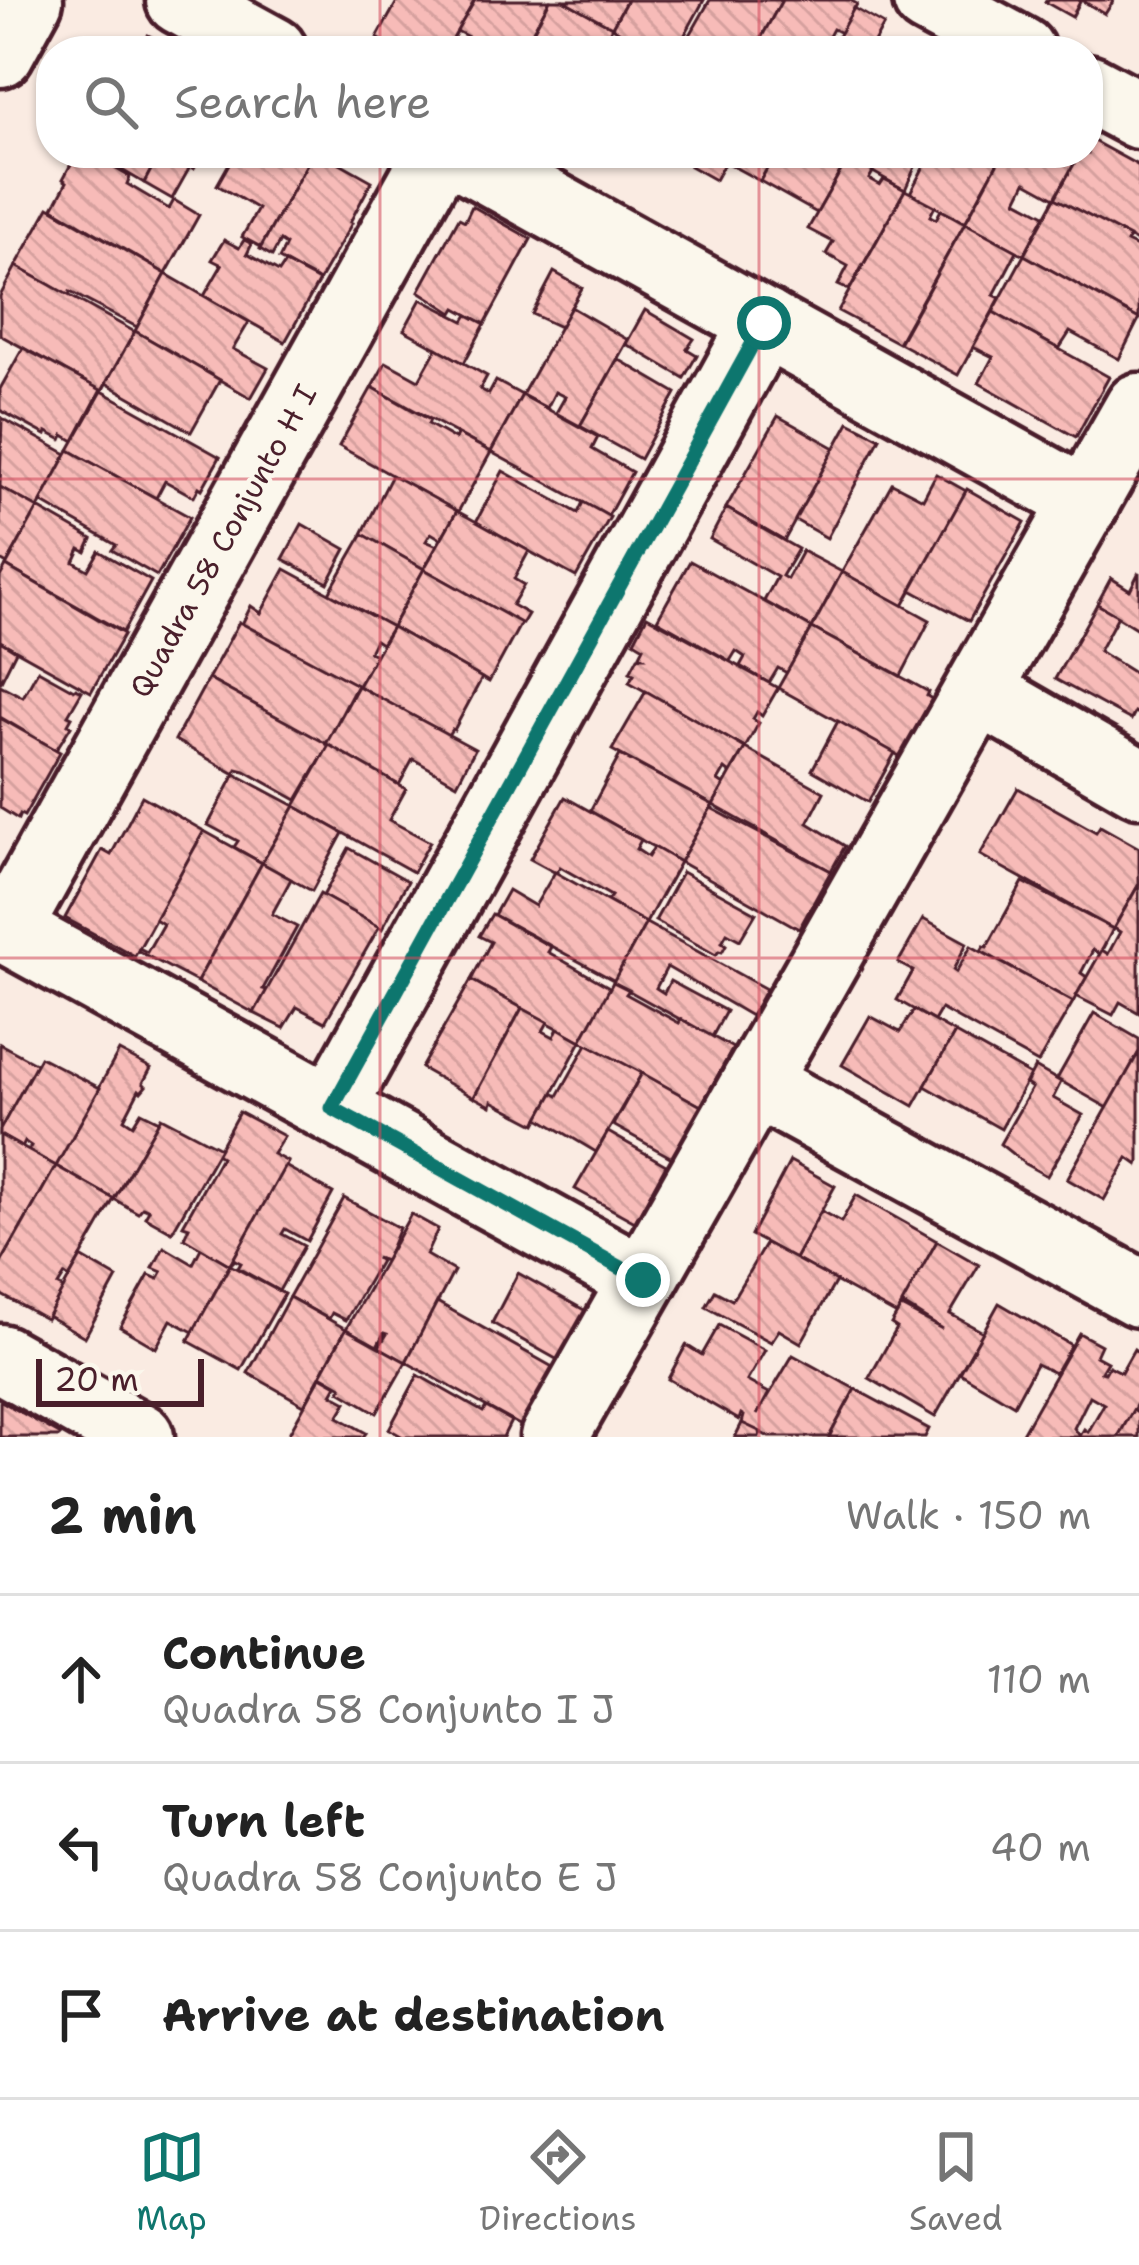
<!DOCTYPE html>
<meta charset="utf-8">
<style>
:root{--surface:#fff;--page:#f2f2f2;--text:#222;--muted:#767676;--line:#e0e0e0;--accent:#0f766e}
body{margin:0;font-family:"Shantell Sans",sans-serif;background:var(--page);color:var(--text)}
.scale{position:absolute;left:36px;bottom:30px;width:168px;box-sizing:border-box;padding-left:12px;border:6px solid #4a1f2b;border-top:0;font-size:33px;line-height:42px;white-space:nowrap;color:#4a1f2b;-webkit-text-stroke:9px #fbf7ec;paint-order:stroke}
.stop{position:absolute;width:36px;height:36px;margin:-27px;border:9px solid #0f766e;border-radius:50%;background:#fff}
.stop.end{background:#0f766e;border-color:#fff;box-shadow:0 3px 12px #0008}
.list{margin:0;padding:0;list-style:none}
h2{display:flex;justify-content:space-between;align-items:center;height:156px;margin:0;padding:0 48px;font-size:51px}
h2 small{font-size:39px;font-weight:400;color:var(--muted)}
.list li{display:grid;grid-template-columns:78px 1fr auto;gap:36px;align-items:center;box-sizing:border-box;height:168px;padding:0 48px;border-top:3px solid var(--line)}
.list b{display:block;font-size:45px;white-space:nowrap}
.list p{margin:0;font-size:39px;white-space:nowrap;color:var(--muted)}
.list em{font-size:39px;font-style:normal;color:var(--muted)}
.icon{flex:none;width:66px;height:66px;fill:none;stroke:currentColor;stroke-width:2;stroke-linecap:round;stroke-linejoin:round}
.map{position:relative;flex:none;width:1139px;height:1437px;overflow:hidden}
.search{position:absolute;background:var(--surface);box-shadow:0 3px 9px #0004;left:36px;right:36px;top:36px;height:132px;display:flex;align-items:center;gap:30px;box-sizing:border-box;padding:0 42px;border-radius:48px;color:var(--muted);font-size:45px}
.sheet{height:660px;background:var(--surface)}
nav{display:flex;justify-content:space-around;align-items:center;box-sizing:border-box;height:168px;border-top:3px solid var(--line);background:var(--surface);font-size:33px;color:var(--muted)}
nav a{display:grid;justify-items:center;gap:6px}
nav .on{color:var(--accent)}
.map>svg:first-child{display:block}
</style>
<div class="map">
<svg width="1139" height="1437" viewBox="0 0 1139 1437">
<defs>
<pattern id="building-back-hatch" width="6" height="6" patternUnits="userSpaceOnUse" patternTransform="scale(3)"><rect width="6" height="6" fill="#f7bbb8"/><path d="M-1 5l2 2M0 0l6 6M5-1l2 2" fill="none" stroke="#d5a09e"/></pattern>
</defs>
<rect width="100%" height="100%" fill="#faebe2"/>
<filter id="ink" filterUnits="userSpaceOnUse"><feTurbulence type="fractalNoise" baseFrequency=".00833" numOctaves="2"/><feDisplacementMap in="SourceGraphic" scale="24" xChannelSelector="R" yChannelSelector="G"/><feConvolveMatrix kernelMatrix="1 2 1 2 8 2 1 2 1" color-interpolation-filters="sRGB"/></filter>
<g filter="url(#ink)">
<g fill="url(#building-back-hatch)" stroke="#4a1f2b" stroke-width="3" fill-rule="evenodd">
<path d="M398,0H475L446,51H401L377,38Z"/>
<path d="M475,0H550L522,51H494L457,31Z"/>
<path d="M550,0H563L612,27L599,50L595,47L593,51H522Z"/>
<path d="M563,0H627L612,27Z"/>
<path d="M627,0H704L676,51H653L612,27Z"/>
<path d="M710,0H782L754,51H681Z"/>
<path d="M782,0H850L857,4L841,33L833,29L821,51H754Z"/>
<path d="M1081,0L1072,17L1045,2L1046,0Z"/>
<path d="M1081,0H1114L1105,14Z"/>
<path d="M854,8L884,25L869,51H830Z"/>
<path d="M148,35L179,51H140Z"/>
<path d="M1088,138L1139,166V243L1055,198L1080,153H1088Z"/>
<path d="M77,153H89L130,177L127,184L169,209L174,200L199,215L166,274L53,208L67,182L63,179Z"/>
<path d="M93,153H160L144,183Z"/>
<path d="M160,153H203L194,169L190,167L172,199L144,183Z"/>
<path d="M235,153H313L261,247L242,237L258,209L217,185Z"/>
<path d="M313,153H322L372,181L350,222L352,223L319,281L279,259L286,245L280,241L272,256L260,249Z"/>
<path d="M697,153H776L760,181L725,162L715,180L690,166Z"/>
<path d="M776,153H838L848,158L817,213L760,181Z"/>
<path d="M851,153H921L905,190L848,158Z"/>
<path d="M931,153H1003L965,223L910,193Z"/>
<path d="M1003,153H1080L1055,198L1026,182L1017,200L1045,215L1024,255L965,223Z"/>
<path d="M848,158L873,172L869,179L880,185L884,179L905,190L849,290L838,285L848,266L826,254L833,242L808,229Z"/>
<path d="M905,190L935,206L930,216L936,219L941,210L965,223L898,343L838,311Z"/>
<path d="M1055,198L1129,237L1127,242L1139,248V319L1024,255Z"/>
<path d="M472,206L531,239L485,324L456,308L453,313L419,291L459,218L465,221Z"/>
<path d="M49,207L166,274L137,327L70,292L69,296L16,266Z"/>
<path d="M965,223L1017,251L994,295L1000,298L958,375L899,343Z"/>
<path d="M224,240L239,248L244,240L252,244L247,254L279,272L285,263L319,281L285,342L204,296L222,265L212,260Z"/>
<path d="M1024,255L1139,319L1119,359L1070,332L1059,349L993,312Z"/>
<path d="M16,266L135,332L102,391L0,335V296Z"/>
<path d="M554,272L582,288L560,327L532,314Z"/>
<path d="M166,274L249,322L233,349L268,368L251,398L135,331Z"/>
<path d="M421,299L464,321L468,315L485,324L464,363L404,330Z"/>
<path d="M571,307L628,340L580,426L556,413L565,397L555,392L547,408L522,395Z"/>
<path d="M645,310L694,339L687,349L697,355L684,378L626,344Z"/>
<path d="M993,312L1109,377L1076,437L979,383L993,357L973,347Z"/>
<path d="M135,331L220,380L191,432L106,383Z"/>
<path d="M23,348L101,390L74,441L64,435L62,440L47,432L46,435L0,410V389Z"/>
<path d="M437,348L487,376L480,389L489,394L496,381L522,395L491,452L372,387L386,362L419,380Z"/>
<path d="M618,359L676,393L640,459L580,426Z"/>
<path d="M372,387L430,420L428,424L455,439L457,434L491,452L458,512L339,446Z"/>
<path d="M102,391L220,457L202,489L199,487L194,497L165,481L156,498L69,450Z"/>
<path d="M522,395L598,437L592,449L632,472L608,516L491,452Z"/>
<path d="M778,416L835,448L784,541L726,508Z"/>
<path d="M2,418L67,454L38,508L0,487Z"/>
<path d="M849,422L880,438L827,538L795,520Z"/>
<path d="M69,450L190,517L157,576L112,550L116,545L41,502Z"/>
<path d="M503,471L578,513L583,502L610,517L576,577L476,522Z"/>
<path d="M936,474L966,491L903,606L842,572L892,483L923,499Z"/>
<path d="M392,475L457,511L441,539L431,533L426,541L437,546L424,569L362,534Z"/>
<path d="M0,487L38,508L7,564L0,560Z"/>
<path d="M967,489L1025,522L969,621L911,590Z"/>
<path d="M38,508L92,539L86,552L80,549L74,562L88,570L99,551L151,581L123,632L6,566Z"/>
<path d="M726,508L798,549L782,576L787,579L802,551L842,572L812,628L764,601L777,577L710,539Z"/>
<path d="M457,511L529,551L514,579L524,585L512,605L528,614L522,624L424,569Z"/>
<path d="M302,524L346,549L328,583L283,559Z"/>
<path d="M363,534L424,569L392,627L329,593Z"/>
<path d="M690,561L812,628L787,673L778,668L769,683L740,666L745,657L736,651L730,661L657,620Z"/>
<path d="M6,566L124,634L91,692L0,641V577Z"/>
<path d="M285,569L392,627L381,644L375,640L369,652L376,655L358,686L242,624L251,606L261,613Z"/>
<path d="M424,569L521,623L489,682L392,627Z"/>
<path d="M842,572L930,620L901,676L812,628Z"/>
<path d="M1139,572V630L1097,604L1111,578L1130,590Z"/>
<path d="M1097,604L1118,616L1099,651L1139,676V714L1135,712L1131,720L1055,679Z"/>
<path d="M647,616L778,688L762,716L757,712L753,719L759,723L745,748L629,682L634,674L630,672L638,657H643L640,655L644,647L634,641Z"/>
<path d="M239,622L357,685L326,744L208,679Z"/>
<path d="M392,627L482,678L454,730L452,729L448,735L358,686Z"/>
<path d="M812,628L929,692L927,696L932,699L901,757L778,688Z"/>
<path d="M0,641L16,651L0,683Z"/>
<path d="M38,670L74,690L76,688L82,691L68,715L72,717L68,724L71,726L56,750L0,717V685L23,697Z"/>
<path d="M208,679L329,745L297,800L245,771L237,769L235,774L175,740Z"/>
<path d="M358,686L475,749L457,784L413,759L399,785L326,744Z"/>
<path d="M646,691L745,748L730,773L725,769L718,781L724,785L713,805L612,750Z"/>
<path d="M0,718L60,752L24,816L20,814L18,819L0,808Z"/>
<path d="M838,721L895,753L868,802L812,770Z"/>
<path d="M329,745L406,789L389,820L430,842L413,872L295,806Z"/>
<path d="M745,748L824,792L808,823L845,846L831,871L713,805Z"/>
<path d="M620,755L713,805L680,862L590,811Z"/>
<path d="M235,774L295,806L262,863L234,847L238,841L208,825Z"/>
<path d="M1018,788L1096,832L1100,826L1139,848V884L1113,929L980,855Z"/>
<path d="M142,796L204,831L135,956L65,918L102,850L111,855Z"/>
<path d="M565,797L641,840L636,849L648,857L654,847L680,862L646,923L607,901L611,896L560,867L556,873L530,859Z"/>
<path d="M295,806L343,833L312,891L262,863Z"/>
<path d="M711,808L831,871L799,929L680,862Z"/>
<path d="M204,831L262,863L197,982L138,951L139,948L147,952L163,924L155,919Z"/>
<path d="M349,848L408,881L382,929L323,896Z"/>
<path d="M262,863L291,879L272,914L297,927L263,989L267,990L254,1013L197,982Z"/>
<path d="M555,872L646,923L615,981L494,915L508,890L535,906Z"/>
<path d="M682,872L756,913L740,940L727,933L722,942L726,945L722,952L719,951L716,955L655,921Z"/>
<path d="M1023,882L1113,929L1100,954L1093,950L1081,973L1087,977L1073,1002L981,951L984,946L987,947Z"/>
<path d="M1139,884V1013L1120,1002L1113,1015L1076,996L1102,950L1108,954L1120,932L1114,928Z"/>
<path d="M320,894L379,927L325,1022L297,1007L284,1028L254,1013Z"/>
<path d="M492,914L551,947L548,952L611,988L581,1041L471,980L491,942L479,936Z"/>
<path d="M923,919L967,943L953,970L956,972L971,946L1073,1002L1038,1063L941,1009L934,1021L897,1000L913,971L898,963Z"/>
<path d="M646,923L766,989L751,1016L667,967L656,988L664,993L670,981L726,1011L712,1037L613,982Z"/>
<path d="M471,980L522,1008L474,1098L421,1068Z"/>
<path d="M613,982L629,990L626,994L679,1023L681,1019L733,1048L701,1106L581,1041Z"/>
<path d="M522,1008L548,1022L543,1031L554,1037L558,1028L581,1041L536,1124L492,1101L491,1106L474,1097Z"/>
<path d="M914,1010L955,1033L914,1106L842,1065L870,1016L900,1032Z"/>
<path d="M1094,1013L1139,1039V1052L1108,1108L1057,1079Z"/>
<path d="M955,1033L1030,1075L1001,1129L925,1086Z"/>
<path d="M0,1044L37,1064L0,1130Z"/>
<path d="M587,1044L642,1073L596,1152L539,1118L553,1093L558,1096Z"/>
<path d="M119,1051L151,1068L143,1083L146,1086L141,1092L139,1090L124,1119L133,1125L141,1112L159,1121L114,1199L56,1166Z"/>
<path d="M1139,1052V1162L1138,1165L1128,1158L1104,1200L1067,1179Z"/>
<path d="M40,1057L100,1088L56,1166L28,1151L31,1146L25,1142L22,1148L0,1135V1130Z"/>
<path d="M1035,1067L1061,1082L1053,1098L1083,1115L1047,1176L1025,1164L1000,1144L1032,1088L1026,1084Z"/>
<path d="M642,1073L701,1106L672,1158L613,1125Z"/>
<path d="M239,1112L284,1136L273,1154L288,1162L230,1265L184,1238L189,1227L183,1225L221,1157L216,1154Z"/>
<path d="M161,1117L220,1148L172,1232L145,1217L149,1210L143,1207L138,1213L114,1199Z"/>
<path d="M608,1132L666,1165L635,1222L575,1189Z"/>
<path d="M0,1135L56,1166L0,1265Z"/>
<path d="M790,1161L835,1186L795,1259L751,1235Z"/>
<path d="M56,1166L114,1199L69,1278L65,1275L58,1286L64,1289L46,1319L0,1294V1265Z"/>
<path d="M285,1166L333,1193L307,1241L285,1229L282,1234L304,1246L279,1291L238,1268L241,1263L235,1260L230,1265Z"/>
<path d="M856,1195L937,1241L897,1315L795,1259L821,1211L841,1222Z"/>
<path d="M344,1198L399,1228L385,1261L376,1258L380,1261L346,1320L332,1313L329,1319L289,1297Z"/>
<path d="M411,1214L438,1229L426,1255L454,1271L406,1362L379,1347L387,1334L384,1333L377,1346L346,1329Z"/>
<path d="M937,1241L979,1265L950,1314L983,1332L935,1417L869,1378L897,1328L891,1324L901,1307L942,1329L902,1304Z"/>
<path d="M766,1243L836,1281L801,1343L779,1330L771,1342L706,1307L715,1291L732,1300Z"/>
<path d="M164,1247L193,1264L201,1248L230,1265L193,1332L171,1320L156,1348L120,1327L149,1275L158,1279L162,1272L153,1268Z"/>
<path d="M81,1257L117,1278L85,1337L48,1316Z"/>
<path d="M230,1265L284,1294L241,1370L188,1341Z"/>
<path d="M518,1273L586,1311L558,1360L492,1323Z"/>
<path d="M289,1297L346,1329L304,1405L248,1373Z"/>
<path d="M437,1302L558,1370L525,1428L406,1362Z"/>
<path d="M999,1303L1071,1345L1055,1373L1036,1364L1014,1405L960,1373Z"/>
<path d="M719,1325L765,1350L747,1381L769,1393L757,1415L793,1355L855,1389L829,1437H769L742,1423L744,1416L741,1414L739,1420L668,1379L686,1345L702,1355Z"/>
<path d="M346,1329L406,1362L377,1413L340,1391L342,1387L321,1375Z"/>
<path d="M1079,1333L1101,1345L1096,1356L1107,1362L1101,1372L1105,1373L1109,1366L1121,1372L1134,1349L1139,1353V1400L1118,1437H1020ZM1090,1396L1104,1404L1088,1432L1084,1429L1080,1436L1074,1428Z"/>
<path d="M418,1375L483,1412L486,1407L511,1421L503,1437H403L389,1429Z"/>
<path d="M321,1376L337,1385L332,1394L347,1402L338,1417L366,1433L363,1437H287Z"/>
<path d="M855,1389L929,1429L925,1437H829Z"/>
<path d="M0,1402L1,1401L61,1435L59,1437H0Z"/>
<path d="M1133,1410L1139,1414V1437H1118Z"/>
<path d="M742,1423L761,1432L759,1437H735Z"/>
</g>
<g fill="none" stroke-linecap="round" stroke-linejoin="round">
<g stroke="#4a1f2b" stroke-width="75">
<g id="minor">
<path d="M180,0L273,51"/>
<path d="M927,0L1021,51"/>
<path d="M0,53L29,0"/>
<path d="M1088,88L1139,115"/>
<path d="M457,153L1086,502"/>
<path d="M979,691L1139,783"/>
<path d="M0,926L643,1280"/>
<path d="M7,930L438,153"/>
<path d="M755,1083L1139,1293"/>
<path d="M332,1108L764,323"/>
<path d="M0,1358L140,1437"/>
<path d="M554,1437L1139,407"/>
</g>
</g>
<use href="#minor" stroke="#fbf7ec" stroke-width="66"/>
</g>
</g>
<g fill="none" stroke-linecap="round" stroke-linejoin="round" filter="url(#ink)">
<path stroke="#0f766e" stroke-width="15" d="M643,1280L332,1108L764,323"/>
</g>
<path fill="none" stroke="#d1495b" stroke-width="3" stroke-opacity="0.55" d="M380,0V51M759,0V51M380,153V1437M759,153V1437M0,479H1139M0,958H1139"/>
<g text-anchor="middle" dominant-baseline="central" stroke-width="9" stroke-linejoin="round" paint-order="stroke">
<g font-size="30" fill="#4a1f2b" stroke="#fbf7ec">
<text transform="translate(223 541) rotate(-61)">Quadra 58 Conjunto H I</text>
</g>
</g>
</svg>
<div class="scale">20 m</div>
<div class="stop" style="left:764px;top:323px"></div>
<div class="stop end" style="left:643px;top:1280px"></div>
<div class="search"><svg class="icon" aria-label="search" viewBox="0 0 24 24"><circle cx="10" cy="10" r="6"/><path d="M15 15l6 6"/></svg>Search here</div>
</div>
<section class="sheet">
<h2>2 min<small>Walk · 150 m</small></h2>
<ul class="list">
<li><svg class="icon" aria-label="ahead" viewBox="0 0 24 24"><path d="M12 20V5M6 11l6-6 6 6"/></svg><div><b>Continue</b><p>Quadra 58 Conjunto I J</p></div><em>110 m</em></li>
<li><svg class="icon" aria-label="left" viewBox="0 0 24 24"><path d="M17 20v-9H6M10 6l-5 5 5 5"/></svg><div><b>Turn left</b><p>Quadra 58 Conjunto E J</p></div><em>40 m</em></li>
<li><svg class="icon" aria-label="arrive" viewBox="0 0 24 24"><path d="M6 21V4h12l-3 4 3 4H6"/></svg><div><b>Arrive at destination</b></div></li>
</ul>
</section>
<nav>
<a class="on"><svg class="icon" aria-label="map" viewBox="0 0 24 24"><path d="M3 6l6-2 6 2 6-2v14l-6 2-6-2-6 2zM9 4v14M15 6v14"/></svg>Map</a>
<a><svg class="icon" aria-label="directions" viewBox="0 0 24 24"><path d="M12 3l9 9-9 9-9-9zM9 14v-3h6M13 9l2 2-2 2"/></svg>Directions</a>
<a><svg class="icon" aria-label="saved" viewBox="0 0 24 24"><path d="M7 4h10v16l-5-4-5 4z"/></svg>Saved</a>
</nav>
